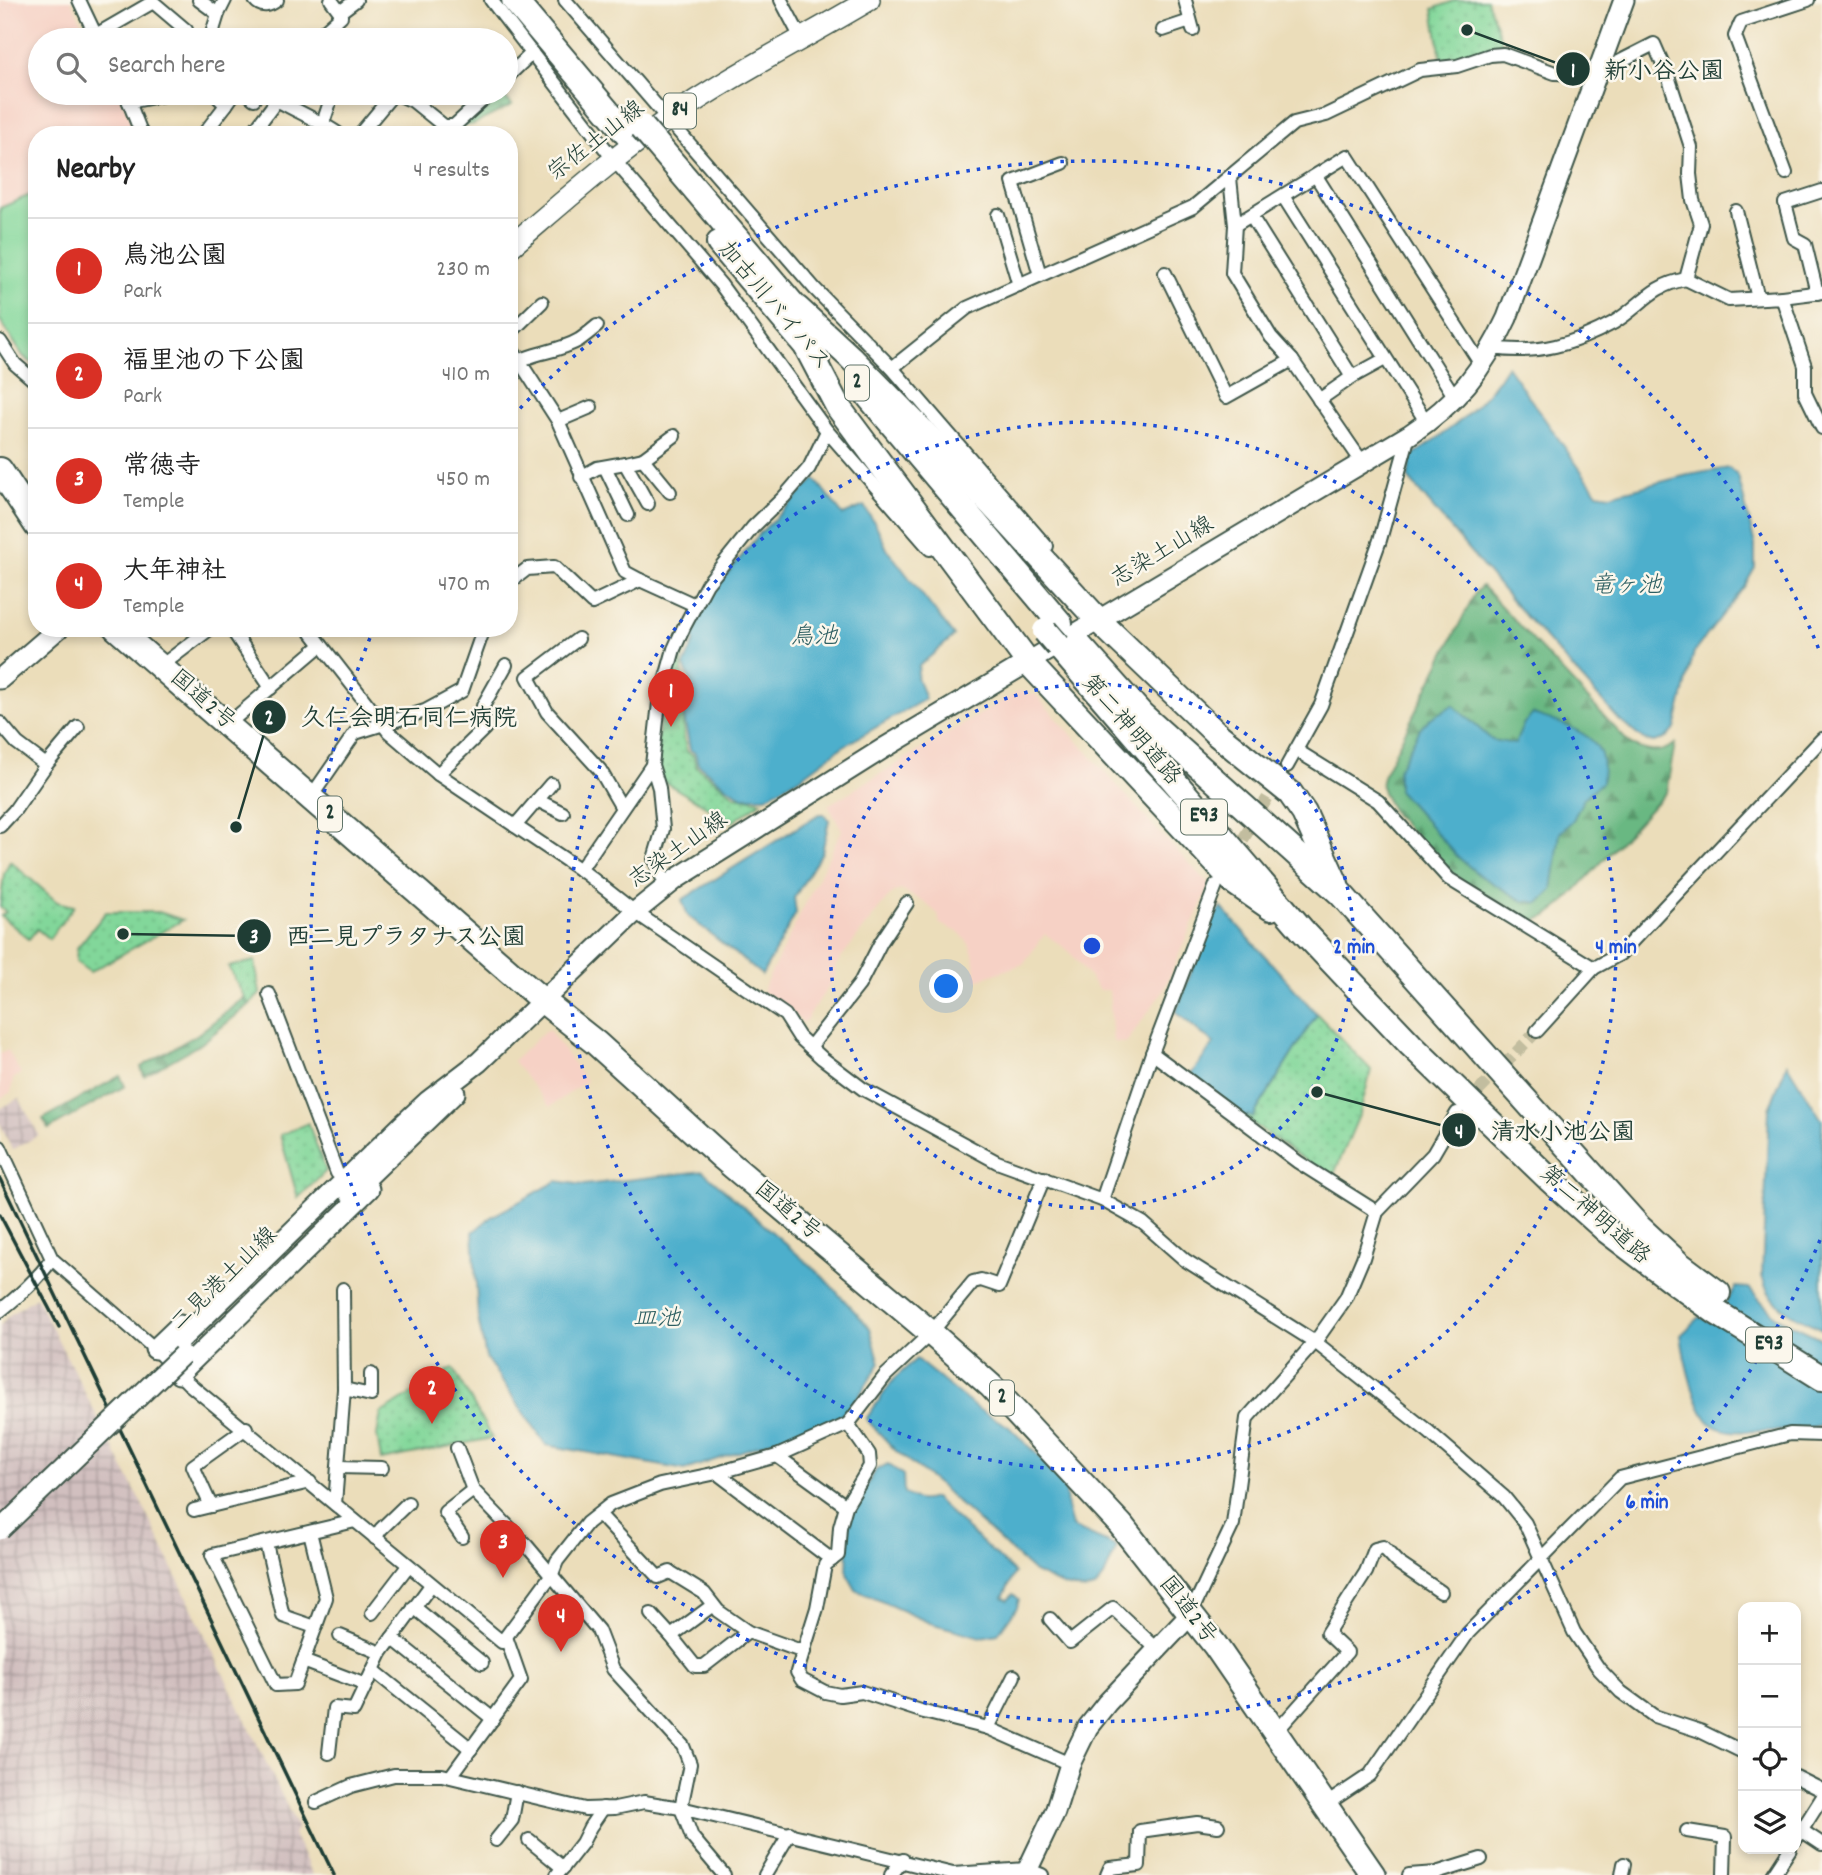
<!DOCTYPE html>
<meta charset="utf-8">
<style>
:root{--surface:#fff;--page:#f2f2f2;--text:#222;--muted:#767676;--line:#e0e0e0;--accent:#d93025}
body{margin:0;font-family:Dekko,"Klee One",sans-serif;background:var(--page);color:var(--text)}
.controls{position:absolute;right:21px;bottom:21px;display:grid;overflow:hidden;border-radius:14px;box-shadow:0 4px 10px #0003}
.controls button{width:63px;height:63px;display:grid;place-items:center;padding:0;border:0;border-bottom:2px solid var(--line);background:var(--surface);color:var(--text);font:35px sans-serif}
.you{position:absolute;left:947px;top:987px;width:24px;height:24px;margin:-18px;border:5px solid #fff;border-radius:50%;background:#1a73e8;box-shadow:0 0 0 10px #1a73e833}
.badge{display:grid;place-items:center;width:46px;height:46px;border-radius:50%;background:var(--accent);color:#fff;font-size:23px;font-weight:700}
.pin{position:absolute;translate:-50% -58px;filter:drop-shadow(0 2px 4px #0008)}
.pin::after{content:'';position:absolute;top:37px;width:24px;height:21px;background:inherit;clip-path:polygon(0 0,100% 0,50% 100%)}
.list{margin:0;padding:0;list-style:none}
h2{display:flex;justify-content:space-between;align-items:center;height:91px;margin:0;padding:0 28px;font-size:30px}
h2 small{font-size:23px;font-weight:400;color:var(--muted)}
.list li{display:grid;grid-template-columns:46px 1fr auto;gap:21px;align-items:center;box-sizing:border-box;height:105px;padding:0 28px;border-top:2px solid var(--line)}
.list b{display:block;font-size:26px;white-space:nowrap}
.list p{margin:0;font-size:23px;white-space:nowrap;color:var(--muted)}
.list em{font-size:23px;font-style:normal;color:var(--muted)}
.icon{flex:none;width:38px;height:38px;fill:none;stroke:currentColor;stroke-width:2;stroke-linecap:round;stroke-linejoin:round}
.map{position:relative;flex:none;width:1822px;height:1875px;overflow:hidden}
.search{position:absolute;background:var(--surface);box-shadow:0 4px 10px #0003;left:28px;top:28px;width:490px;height:77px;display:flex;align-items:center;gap:18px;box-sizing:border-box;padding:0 24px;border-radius:38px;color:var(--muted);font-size:26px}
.panel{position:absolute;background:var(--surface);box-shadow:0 4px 10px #0003;left:28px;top:126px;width:490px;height:511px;border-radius:28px}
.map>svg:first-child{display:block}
</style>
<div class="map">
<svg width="1822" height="1875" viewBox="0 0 1822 1875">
<defs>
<pattern id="industrial-grid" width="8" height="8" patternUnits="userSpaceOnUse" patternTransform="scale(1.75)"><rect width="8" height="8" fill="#d1bfbf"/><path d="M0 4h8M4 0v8" fill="none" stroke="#a99c9c"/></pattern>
<pattern id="forest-firs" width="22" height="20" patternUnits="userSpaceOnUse" patternTransform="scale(1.75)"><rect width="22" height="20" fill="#69b882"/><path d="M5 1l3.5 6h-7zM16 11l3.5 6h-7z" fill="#56976b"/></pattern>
<pattern id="park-dots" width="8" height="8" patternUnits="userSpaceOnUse" patternTransform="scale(1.75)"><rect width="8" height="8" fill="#82d79a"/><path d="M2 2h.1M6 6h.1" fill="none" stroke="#70b985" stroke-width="1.8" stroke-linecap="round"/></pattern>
</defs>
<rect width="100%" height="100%" fill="#fbf7ec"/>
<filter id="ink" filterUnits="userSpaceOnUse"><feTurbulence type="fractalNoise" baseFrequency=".0143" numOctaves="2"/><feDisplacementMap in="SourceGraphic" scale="14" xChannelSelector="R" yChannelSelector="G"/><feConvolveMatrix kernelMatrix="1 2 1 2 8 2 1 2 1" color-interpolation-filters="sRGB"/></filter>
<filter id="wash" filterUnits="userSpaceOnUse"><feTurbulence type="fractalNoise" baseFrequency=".00686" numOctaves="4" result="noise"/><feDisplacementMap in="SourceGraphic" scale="28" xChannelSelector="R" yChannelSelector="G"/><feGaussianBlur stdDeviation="1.57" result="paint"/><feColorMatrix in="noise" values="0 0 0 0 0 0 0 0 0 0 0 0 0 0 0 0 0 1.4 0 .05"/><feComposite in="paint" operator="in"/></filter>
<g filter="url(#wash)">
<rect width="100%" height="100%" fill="#ebddba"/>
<g fill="#f6d1c5">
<path d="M0,0H71L90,40H40V93H119L136,135H37V370L22,358L0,324Z"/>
<path d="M1019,691L1036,695L1166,840L1210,884L1163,991L1126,1043L1113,1042L1109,990H1099L1069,951L1045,934L1023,964L977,980L973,954L969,944L960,933L940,924L938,914L923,901L901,890L894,892L886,900L840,959L835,967V977L804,1023L762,991L842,830L828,805Z"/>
<path d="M549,1030L586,1081L550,1107L513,1061L545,1031Z"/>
<path d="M8,1050L21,1074L13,1079L11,1092L0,1099V1054Z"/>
</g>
<g fill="url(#industrial-grid)">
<path d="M19,1098L39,1135L12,1150L0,1123V1109Z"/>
<path d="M36,1297L142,1504L297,1827L293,1834L313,1875H0V1326L8,1316Z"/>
</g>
<path fill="#82d79a" stroke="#508a67" stroke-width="2" d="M37,192V367L23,356L0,320V208Z"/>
<g fill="url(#forest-firs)" stroke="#447a5b" stroke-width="2">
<path d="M1482,586L1631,745C1648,752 1659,755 1675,744L1666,792L1564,903L1547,916L1534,921L1464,883L1433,856L1395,815L1384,795L1381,786L1383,776L1475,593Z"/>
<path d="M245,997L249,1005L202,1043L144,1076L141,1067L198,1034Z"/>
<path d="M120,1076L125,1086L49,1129L43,1119Z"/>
</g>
<g fill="url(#park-dots)" stroke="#508a67" stroke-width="2">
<path d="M1456,0H1487L1505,51L1442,64L1433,9Z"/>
<path d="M501,93L512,105L474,124L459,127Z"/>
<path d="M690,635C690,646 685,650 682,660C680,668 684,679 685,687C685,710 680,729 687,752L693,755L696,766L735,796L762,801L733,822L661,780L655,765L662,703L671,674Z"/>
<path d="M10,861L57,902L74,906L49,939L37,929L29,939L1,916L6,912L0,907L4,874Z"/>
<path d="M106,912H159L183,920L90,972L76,962L77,948Z"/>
<path d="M255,961L260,994L249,1005L228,967Z"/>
<path d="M1317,1014L1371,1070L1360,1113L1332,1179L1246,1119L1248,1115L1253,1117Z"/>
<path d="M308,1123L326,1171L298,1198L280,1135Z"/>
<path d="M453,1368L492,1438L381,1460L377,1435L381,1413Z"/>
</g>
<g fill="#4dafcc" stroke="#367680" stroke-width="2">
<path d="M1507,366L1597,493L1610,495L1688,475L1729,468L1738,476L1755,545V568L1744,587L1694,652L1675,729L1664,739L1654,742L1644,740L1620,721L1511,600L1408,478L1411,456C1450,431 1483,406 1507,366Z"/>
<path d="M815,479L843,515L864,506L877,527L887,549L954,636L919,666L917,677L925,699L842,747L803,776L766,797H743L724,785L698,764L695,753L690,750L684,717L690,702V680L684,666L694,642L693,631L709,597L761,532Z"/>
<path d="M1453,705L1492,740L1515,744L1524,723L1533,714C1551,720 1588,730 1598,748C1604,758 1603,770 1602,782L1584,798L1573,820L1560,833L1552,890L1539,903L1523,901L1479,875L1458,857L1398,790V770L1420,729L1429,719Z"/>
<path d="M819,814H824L829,820L822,852L794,898L796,913L762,975L688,916L682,900Z"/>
<path d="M1221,907L1317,1014L1252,1118L1248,1115L1246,1119L1191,1074L1214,1044L1176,1012L1210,923Z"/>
<path d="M1787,1064L1822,1120V1329C1796,1317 1769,1306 1762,1276L1769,1109Z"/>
<path d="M703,1171L822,1276L870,1328L880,1363L853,1405L835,1420L685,1470L546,1445L486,1358L478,1318L473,1232L491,1217L557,1181L584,1185Z"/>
<path d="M1736,1287L1749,1288L1776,1317L1822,1339V1425C1803,1432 1783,1430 1763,1431C1747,1431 1728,1434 1714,1426C1695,1414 1684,1357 1681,1335L1700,1317L1712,1323Z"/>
<path d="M916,1359L976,1408L1008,1426L1065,1482L1067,1507L1072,1527L1117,1547L1104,1577L1095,1588L1083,1590L1064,1586L1034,1572L940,1486L896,1451L866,1419L894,1379Z"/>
<path d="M888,1464L903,1475L904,1493C915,1501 922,1502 934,1498L1015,1573L1003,1597L1008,1600L1013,1594L1019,1599L1017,1607L998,1634L981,1637L930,1623L856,1590L847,1574L849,1515L876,1470Z"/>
</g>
</g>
<g filter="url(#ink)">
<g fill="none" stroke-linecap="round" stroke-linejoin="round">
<g stroke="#c2bd9f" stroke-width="12" stroke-dasharray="12 6" stroke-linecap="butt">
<path d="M1234,855L1278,780"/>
<path d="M1466,1104L1537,1031"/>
</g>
<g stroke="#3e5548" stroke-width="16">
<g id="street">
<path d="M79,0L98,40"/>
<path d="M199,0L218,14"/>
<path d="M255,0C261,8 270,6 277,0"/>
<path d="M331,0L340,12"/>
<path d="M491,0L614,160L721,285L827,431L930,549"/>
<path d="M565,0L815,289L892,368L1046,546"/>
<path d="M781,0L802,40"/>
<path d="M1185,0L1193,30"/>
<path d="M1163,30L1190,21"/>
<path d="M96,35L153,2L186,30L181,40"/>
<path d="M210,40L218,14L225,0"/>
<path d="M314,40L341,16L340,12L356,0"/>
<path d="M506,78L532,53"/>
<path d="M125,93L129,102L174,93"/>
<path d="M247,93L254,99"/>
<path d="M395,93L413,101L444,126"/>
<path d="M129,102L142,135"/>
<path d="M226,105L233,95L237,93"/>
<path d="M323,123L332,96"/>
<path d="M203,135L226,105L214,93"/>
<path d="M251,135L277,100C298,112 320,121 340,135"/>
<path d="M359,135L394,93"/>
<path d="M436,135L444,126H454L490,93"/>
<path d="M1786,173L1735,36L1741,22L1808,0"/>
<path d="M1316,176L1456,399"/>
<path d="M1230,178L1235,225L1232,273L1271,337L1292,360L1362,462"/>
<path d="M1283,196L1427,423"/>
<path d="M1736,211L1758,298"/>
<path d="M998,215L1019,285"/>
<path d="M1251,216L1352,377"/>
<path d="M1235,225L1347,156L1482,366"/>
<path d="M1165,273L1226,397L1292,360"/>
<path d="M1040,275L1013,182L1063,163"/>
<path d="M1686,279L1729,300L1782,297L1805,366V393L1822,428"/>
<path d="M1817,293L1805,244L1794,238L1785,203L1822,191"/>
<path d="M1782,297L1822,292"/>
<path d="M509,334L542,302"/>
<path d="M0,341L15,364L37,383"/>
<path d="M509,345L558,421L625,572L640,580"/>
<path d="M509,367C529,352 557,353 579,340C585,336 591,331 597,326"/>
<path d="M892,368L967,308L1193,207L1294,123L1326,115L1420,70L1457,66L1490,55L1503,54L1555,73L1582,74L1597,73L1654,44L1668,76L1691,147L1690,174L1693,200L1701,224L1686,279C1649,286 1642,306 1613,323C1575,344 1537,355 1493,348"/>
<path d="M1319,400L1352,377L1385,359"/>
<path d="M558,421L591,407"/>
<path d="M643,459L674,436"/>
<path d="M625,463L643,459L670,492"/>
<path d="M605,467L628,515"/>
<path d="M581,477L597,468L625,463L648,504"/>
<path d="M509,583L527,569L554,567L592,603L640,580L695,605"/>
<path d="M231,628L271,688"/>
<path d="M308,628L389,732L438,774L585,873L635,912L785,1015L799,1037L822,1058L863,1089L997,1162L1102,1200L1143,1223L1185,1260L1315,1342L1429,1432L1504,1497L1525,1523L1574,1632L1599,1669L1621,1692L1654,1716L1700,1731L1743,1752"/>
<path d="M578,639L528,677L547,712L600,770L622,808"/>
<path d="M161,666L211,628"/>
<path d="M0,723L17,743L46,765"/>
<path d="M228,724L321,645"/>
<path d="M1296,750L1378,801L1449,879L1594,968"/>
<path d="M1287,766L1321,705L1380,540L1409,435"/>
<path d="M438,774L485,728L483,706L506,665"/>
<path d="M311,797L355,733L425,711L462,691L484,628"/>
<path d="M537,800L563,813"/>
<path d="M0,826L14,811L46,765L78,727"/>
<path d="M515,826L551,784"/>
<path d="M580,870L652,765"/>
<path d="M666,886L654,859L663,829L659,788L652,765L659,703L674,649L684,627L707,584L753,527L784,497L809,468L827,431"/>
<path d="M269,994L337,1173"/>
<path d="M1537,1031L1594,968L1620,954L1822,739"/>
<path d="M810,1047L859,985L881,942L907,903"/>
<path d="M1152,1053L1298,1162L1377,1212"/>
<path d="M0,1147L52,1259C37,1280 20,1295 0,1311"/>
<path d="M1102,1200L1152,1053L1216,885"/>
<path d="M52,1259L155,1349L188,1383L502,1642L552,1574L557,1561L587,1523L611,1504L660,1485L717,1473L777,1456L848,1424L885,1376L931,1333L973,1282L981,1280L999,1286L1044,1178"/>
<path d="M343,1289L344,1389"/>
<path d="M848,1424L869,1454L870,1466L846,1506L840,1527L838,1555L825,1565L817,1608L797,1672L802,1680L825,1692L840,1695L862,1692L924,1712L988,1728L1070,1764"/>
<path d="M457,1448L473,1490L527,1546L598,1630L613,1669L683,1746L690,1764L681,1808L692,1837L724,1875"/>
<path d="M777,1456L846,1506"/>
<path d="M338,1467L382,1468"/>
<path d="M717,1473L832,1560"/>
<path d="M335,1504L344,1389L371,1395V1374"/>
<path d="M211,1506L193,1466L246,1428"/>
<path d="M194,1510L310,1482"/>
<path d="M599,1514L658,1577L670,1572L704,1593L718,1611L748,1632L804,1652"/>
<path d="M310,1532L326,1598L295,1684L276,1685L212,1555L355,1521"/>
<path d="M462,1537L445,1512L473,1490"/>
<path d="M375,1538L381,1529L408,1503"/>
<path d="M266,1543L283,1616L315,1627"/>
<path d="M713,1605L671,1636L695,1666H704L748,1632"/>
<path d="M414,1607L482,1663"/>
<path d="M372,1613L408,1566"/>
<path d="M651,1614L671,1636"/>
<path d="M1190,1615L1233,1524L1247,1418L1315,1342L1346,1298L1363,1258L1377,1212L1433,1154L1457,1113"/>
<path d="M1050,1619L1070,1642L1113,1608L1158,1650"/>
<path d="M340,1636L381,1653"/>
<path d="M392,1638L493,1719"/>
<path d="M303,1661L366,1685"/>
<path d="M373,1670L471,1749"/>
<path d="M988,1728L1014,1676"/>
<path d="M1275,1733L1347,1652L1327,1633L1366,1572L1375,1549L1383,1547L1398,1563L1441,1592"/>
<path d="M329,1753L334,1708L354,1710L381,1653L431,1585"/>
<path d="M451,1776L521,1680L506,1637"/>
<path d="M1796,1777L1822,1790"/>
<path d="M316,1802L351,1786L394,1775H442L585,1809L615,1808L644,1802L681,1808L953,1874L1027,1869L1042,1875"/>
<path d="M1325,1805L1370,1775L1468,1633L1620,1478L1790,1434L1822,1435"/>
<path d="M1801,1830L1822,1844"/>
<path d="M1687,1831L1725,1837L1724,1875"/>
<path d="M1796,1839L1822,1798"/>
<path d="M496,1840L512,1820L517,1792"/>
<path d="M529,1840L563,1868"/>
<path d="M557,1875L582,1843L590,1827L603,1808"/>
<path d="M765,1875L790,1833"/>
<path d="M891,1875L903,1860"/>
<path d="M1107,1875L1110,1868L1139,1865L1140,1831L1197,1823L1218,1826"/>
<path d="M1409,1875L1436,1873L1481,1859"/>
<path d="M1622,1875L1624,1864"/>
<path d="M1773,1875L1790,1849"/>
</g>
</g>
<g stroke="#3e5548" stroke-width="23">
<g id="secondary">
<path d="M0,679L59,628"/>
<path d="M350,1194L455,1093"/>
<path d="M174,1346L401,1126L428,1101L479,1062L635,912L676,879L884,748L1409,435C1457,403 1483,370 1507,318L1624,0"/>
<path d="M155,1349L180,1325"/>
<path d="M179,1374L369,1189"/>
<path d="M1025,1875L1055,1812L1070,1764L1088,1727L1107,1703L1190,1615"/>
</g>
</g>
<g stroke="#3e5548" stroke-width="24">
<path id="primary" d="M509,248C561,204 611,159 667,120C731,75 802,40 869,0"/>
</g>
<g stroke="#3e5548" stroke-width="28">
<g id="highway">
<path d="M514,0L630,138"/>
<path d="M655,142L806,320"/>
<path d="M719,243L817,359"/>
<path d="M798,309L850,357L946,455L1099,621L1218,735L1290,793L1304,813L1336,884"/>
<path d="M807,348L838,407L1028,662L1235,883L1271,908"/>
<path d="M869,397L1060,623"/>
<path d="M0,470L37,526"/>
<path d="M116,628L543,1001L596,1043L723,1158L931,1333L991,1386L1121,1525L1215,1645L1373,1875"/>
<path d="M1073,638L1142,715L1340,893L1639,1227L1679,1264L1718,1293"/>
<path d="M1058,646L1303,931L1411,1045L1549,1179L1607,1231L1678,1285L1716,1312L1822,1378"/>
</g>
</g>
<use href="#street" stroke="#fff" stroke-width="12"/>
<use href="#secondary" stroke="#fff" stroke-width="19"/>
<use href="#primary" stroke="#fff" stroke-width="21"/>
<use href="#highway" stroke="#fff" stroke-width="24"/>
<g stroke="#1f3d34" stroke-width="3.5">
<path d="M0,1179L334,1875"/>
<path d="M0,1215L59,1327"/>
</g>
<g stroke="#3e5548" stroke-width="23" stroke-linecap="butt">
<path id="secondary-bridge" d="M0,1530L182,1355"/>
</g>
<g stroke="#3e5548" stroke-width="28" stroke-linecap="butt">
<g id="highway-bridge">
<path d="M642,127L655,142"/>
<path d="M1045,631L1058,646"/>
</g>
</g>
<use href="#secondary-bridge" stroke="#fff" stroke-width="19"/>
<use href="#highway-bridge" stroke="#fff" stroke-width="24"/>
</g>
</g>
<g fill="none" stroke="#1d4ed8" stroke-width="3.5" stroke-dasharray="3.5 7">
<circle cx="1092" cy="946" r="262"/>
<circle cx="1092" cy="946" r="524"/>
<path d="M1820 1240A785 785 0 1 1 372 633M513 416A785 785 0 0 1 1820 652"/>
</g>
<g text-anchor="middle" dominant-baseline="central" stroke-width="5" stroke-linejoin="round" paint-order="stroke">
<g fill="#fbf7ec" stroke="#61756b" stroke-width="2">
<rect x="664" y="93.5" width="32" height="35" rx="5"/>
<rect x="845" y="365.5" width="24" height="35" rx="5"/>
<rect x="318" y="796.5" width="24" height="35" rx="5"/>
<rect x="1181" y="799.5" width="46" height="35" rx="5"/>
<rect x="1746" y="1327.5" width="46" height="35" rx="5"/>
<rect x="990" y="1380.5" width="24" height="35" rx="5"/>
</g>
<g font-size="21" font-weight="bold" fill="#1f3d34">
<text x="680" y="111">84</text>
<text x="857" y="383">2</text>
<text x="330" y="814">2</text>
<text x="1204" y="817">E93</text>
<text x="1769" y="1345">E93</text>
<text x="1002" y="1398">2</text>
</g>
<g font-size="23" fill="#1f3d34" stroke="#fbf7ec">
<text transform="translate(597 142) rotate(-38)">宗佐土山線</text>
<text transform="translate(773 307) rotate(50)">加古川バイパス</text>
<text transform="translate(1163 553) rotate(-31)">志染土山線</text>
<text transform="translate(202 701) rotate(41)">国道2号</text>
<text transform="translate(1130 731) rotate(49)">第二神明道路</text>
<text transform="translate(679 851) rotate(-35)">志染土山線</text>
<text transform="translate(787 1212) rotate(40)">国道2号</text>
<text transform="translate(1594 1216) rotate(41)">第二神明道路</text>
<text transform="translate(225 1280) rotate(-44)">二見港土山線</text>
<text transform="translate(1187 1611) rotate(52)">国道2号</text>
</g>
<g font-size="24" font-style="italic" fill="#2d5f62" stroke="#fbf7ec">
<text x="1626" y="587">竜ヶ池</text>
<text x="814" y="638">鳥池</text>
<text x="657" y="1320">皿池</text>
</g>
</g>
<circle cx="1092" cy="946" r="10" fill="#1d4ed8" stroke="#fbf7ec" stroke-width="3.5"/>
<g font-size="21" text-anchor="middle" font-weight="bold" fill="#1d4ed8" stroke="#fbf7ec" stroke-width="5" stroke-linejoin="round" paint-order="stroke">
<text x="1354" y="953">2 min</text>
<text x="1616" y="953">4 min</text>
<text x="1647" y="1508">6 min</text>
</g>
<path fill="none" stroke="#1f3d34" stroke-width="2.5" d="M1467 30L1573 69M236 827L269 717M123 934L254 936M1317 1092L1459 1130"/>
<g fill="#1f3d34" stroke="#fbf7ec" stroke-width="2.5">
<circle cx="1467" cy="30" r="7"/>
<circle cx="236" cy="827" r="7"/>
<circle cx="123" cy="934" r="7"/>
<circle cx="1317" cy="1092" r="7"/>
<circle cx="1573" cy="69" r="18"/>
<circle cx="269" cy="717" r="18"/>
<circle cx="254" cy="936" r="18"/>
<circle cx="1459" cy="1130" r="18"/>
</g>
<g font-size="21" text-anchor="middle" font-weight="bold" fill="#fff">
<text x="1573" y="77">1</text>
<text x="269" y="724">2</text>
<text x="254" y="943">3</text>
<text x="1459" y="1138">4</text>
</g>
<g font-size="24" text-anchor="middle" font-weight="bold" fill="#1f3d34" stroke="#fbf7ec" stroke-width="5" stroke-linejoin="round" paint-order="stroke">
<text x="1664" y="78">新小谷公園</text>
<text x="409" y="725">久仁会明石同仁病院</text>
<text x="406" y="944">西二見プラタナス公園</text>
<text x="1563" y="1139">清水小池公園</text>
</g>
</svg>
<div class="controls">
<button>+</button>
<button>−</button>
<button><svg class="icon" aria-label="locate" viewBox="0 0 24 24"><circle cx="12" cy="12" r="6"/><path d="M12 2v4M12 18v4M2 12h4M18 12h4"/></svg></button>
<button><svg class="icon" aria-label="layers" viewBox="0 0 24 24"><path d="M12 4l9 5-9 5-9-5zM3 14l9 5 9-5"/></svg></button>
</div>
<div class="you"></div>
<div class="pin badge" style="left:671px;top:727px">1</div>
<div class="pin badge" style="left:432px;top:1424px">2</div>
<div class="pin badge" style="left:503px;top:1578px">3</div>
<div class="pin badge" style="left:561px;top:1652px">4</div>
<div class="search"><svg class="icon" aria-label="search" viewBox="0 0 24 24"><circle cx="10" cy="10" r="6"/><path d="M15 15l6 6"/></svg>Search here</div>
<section class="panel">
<h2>Nearby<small>4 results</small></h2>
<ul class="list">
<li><span class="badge">1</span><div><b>鳥池公園</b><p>Park</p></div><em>230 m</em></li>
<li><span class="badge">2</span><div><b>福里池の下公園</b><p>Park</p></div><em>410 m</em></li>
<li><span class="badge">3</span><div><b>常徳寺</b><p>Temple</p></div><em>450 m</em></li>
<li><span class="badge">4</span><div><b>大年神社</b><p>Temple</p></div><em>470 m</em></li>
</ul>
</section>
</div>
